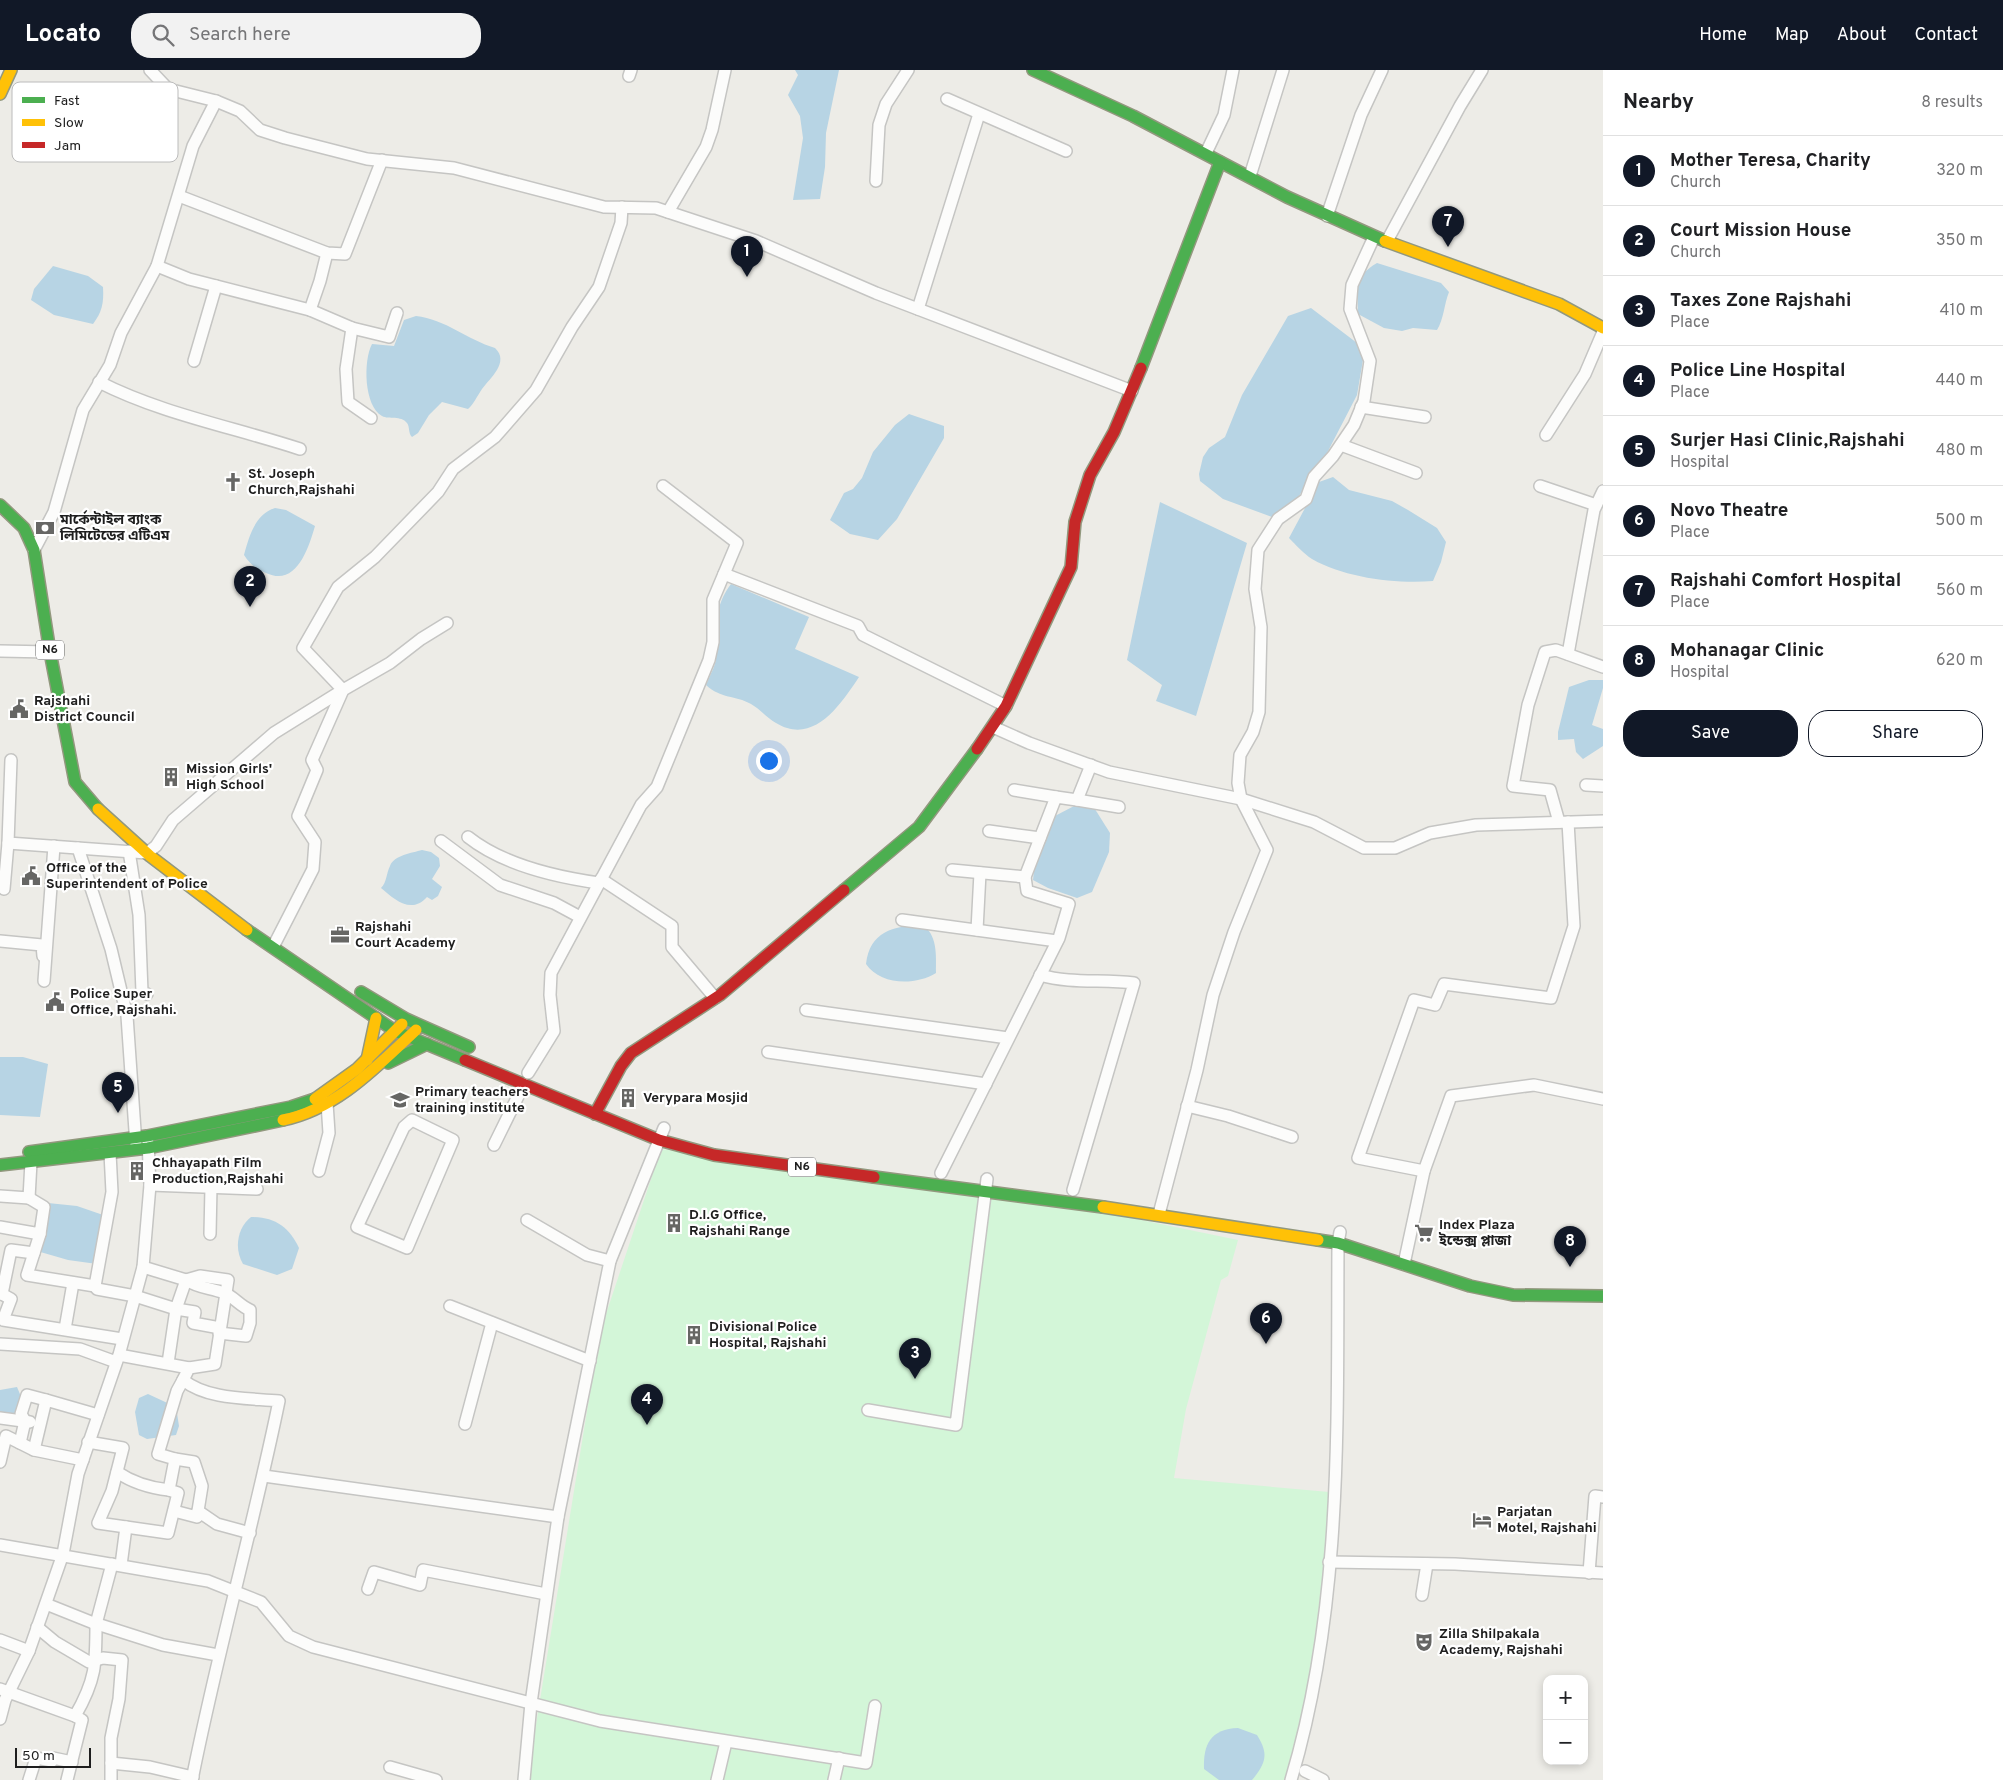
<!DOCTYPE html>
<meta charset="utf-8">
<style>
:root{--surface:#fff;--page:#f2f2f2;--text:#202124;--muted:#757577;--line:#e0e0e0;--accent:#111827}
body{margin:0;font-family:Overpass,"Noto Sans Bengali",sans-serif;background:var(--page);color:var(--text)}
.controls{position:absolute;right:15px;bottom:15px;display:grid;overflow:hidden;border-radius:10px;box-shadow:0 2px 8px #0003}
.controls button{width:45px;height:45px;display:grid;place-items:center;padding:0;border:0;border-bottom:1px solid var(--line);background:var(--surface);color:var(--text);font:25px sans-serif}
.scale{position:absolute;left:15px;bottom:12px;width:76px;box-sizing:border-box;padding-left:5px;border:2px solid #1e1e1e;border-top:0;font-size:14px;line-height:18px;white-space:nowrap;color:#1e1e1e;-webkit-text-stroke:4px #fff;paint-order:stroke}
.you{position:absolute;left:768px;top:690px;width:18px;height:18px;margin:-12px;border:4px solid #fff;border-radius:50%;background:#1a73e8;box-shadow:0 0 0 8px #1a73e833}
.badge{display:grid;place-items:center;width:32px;height:32px;border-radius:50%;background:var(--accent);color:#fff;font-size:16px;font-weight:700}
.pin{position:absolute;translate:-50% -41px;filter:drop-shadow(0 1px 2px #0008)}
.pin::after{content:'';position:absolute;top:26px;width:18px;height:15px;background:inherit;clip-path:polygon(0 0,100% 0,50% 100%)}
.list{margin:0;padding:0;list-style:none}
h2{display:flex;justify-content:space-between;align-items:center;height:65px;margin:0;padding:0 20px;font-size:21px}
h2 small{font-size:16px;font-weight:400;color:var(--muted)}
.list li{display:grid;grid-template-columns:32px 1fr auto;gap:15px;align-items:center;box-sizing:border-box;height:70px;padding:0 20px;border-top:1px solid var(--line)}
.list b{display:block;font-size:19px;white-space:nowrap}
.list p{margin:0;font-size:16px;white-space:nowrap;color:var(--muted)}
.list em{font-size:16px;font-style:normal;color:var(--muted)}
.actions{display:flex;gap:10px;padding:15px 20px}
.actions a{flex:1;padding:11px 0;border:1px solid var(--accent);border-radius:20px;text-align:center;font-size:18px;color:var(--accent)}
.actions .main{background:var(--accent);color:#fff}
.icon{flex:none;width:28px;height:28px;fill:none;stroke:currentColor;stroke-width:2;stroke-linecap:round;stroke-linejoin:round}
.map{position:relative;flex:none;width:1603px;height:1710px;overflow:hidden}
header{display:flex;align-items:center;gap:30px;box-sizing:border-box;height:70px;padding:0 25px;background:var(--accent);color:#fff}
header strong{font-size:24px}
nav{display:flex;gap:28px;margin-inline-start:auto;font-size:18px}
.search{width:350px;height:45px;background:var(--page);display:flex;align-items:center;gap:12px;box-sizing:border-box;padding:0 18px;border-radius:20px;color:var(--muted);font-size:19px}
main{display:flex}
aside{flex:1;background:var(--surface)}
.map>svg:first-child{display:block}
</style>
<header>
<strong>Locato</strong>
<div class="search"><svg class="icon" aria-label="search" viewBox="0 0 24 24"><circle cx="10" cy="10" r="6"/><path d="M15 15l6 6"/></svg>Search here</div>
<nav><a>Home</a><a>Map</a><a>About</a><a>Contact</a></nav>
</header>
<main>
<div class="map">
<svg width="1603" height="1710" viewBox="0 0 1603 1710">
<rect width="100%" height="100%" fill="#edece7"/>
<path fill="#d3f6d8" d="M661,1079L1093,1140L1238,1170L1228,1206L1221,1210L1186,1339L1174,1408L1329,1422L1322,1515L1304,1646L1287,1710H527L594,1298L604,1250Z"/>
<g fill="#b7d4e4">
<path d="M795,0H839L826,63L825,97L820,129L793,130L803,68L800,46L788,25L798,5Z"/>
<path d="M1377,193L1441,213L1449,222C1444,234 1444,249 1437,260L1413,258L1402,261L1384,258L1358,244C1358,219 1353,207 1377,193Z"/>
<path d="M53,196L88,206L103,217C104,233 102,242 93,254L54,245L31,230L34,219Z"/>
<path d="M1311,238L1357,273L1363,290L1357,325L1326,385L1295,432L1272,447L1223,429L1200,411L1199,404L1203,387L1209,378L1225,367L1242,325L1288,246Z"/>
<path d="M416,246C445,249 468,270 495,278C510,292 490,308 482,319C477,326 474,334 468,339L442,332L429,345L418,363L412,367C408,363 410,357 407,353C401,345 389,350 382,346C364,336 363,291 372,274L394,276L404,250Z"/>
<path d="M909,344L944,356V368L897,449L878,470L850,464L830,450L844,423L853,419L862,408L873,382L895,355Z"/>
<path d="M1333,407L1349,420L1392,431L1408,440L1437,458L1446,472L1441,492L1433,511C1396,514 1345,508 1312,489C1304,484 1296,475 1289,468L1319,412Z"/>
<path d="M1160,432L1247,473L1196,646L1156,631L1162,615L1127,590Z"/>
<path d="M275,438L286,440L315,456C308,480 296,517 266,503C256,499 250,494 244,485C249,467 255,444 275,438Z"/>
<path d="M731,514L809,547L795,579L859,607C841,634 814,676 776,653C767,648 760,639 751,634C735,625 721,629 706,615C709,607 715,597 716,589C719,559 711,541 731,514Z"/>
<path d="M1589,610H1603V618L1592,655L1603,659V676L1583,689L1576,682L1574,669L1558,670V662L1569,617Z"/>
<path d="M1076,735L1093,736L1110,763L1109,782L1092,822L1077,828L1048,818L1033,810L1034,800L1053,747Z"/>
<path d="M422,780L431,782L439,788L440,796L432,809L442,817L438,826L432,830L427,827C411,845 394,829 381,818C387,812 386,804 390,796C394,785 412,783 422,780Z"/>
<path d="M921,854C938,864 936,885 936,903C915,916 880,915 866,894C870,861 893,857 921,854Z"/>
<path d="M0,987H23L48,994L40,1047L0,1045Z"/>
<path d="M48,1133L77,1136L106,1146L97,1194L68,1190L37,1181Z"/>
<path d="M251,1147C275,1147 289,1157 299,1178L292,1199L277,1205L243,1194C234,1179 237,1158 251,1147Z"/>
<path d="M17,1317L22,1329L17,1344L0,1345V1320Z"/>
<path d="M148,1324L176,1337L179,1356L176,1365L147,1369L139,1365L135,1342L139,1328Z"/>
<path d="M1238,1658L1257,1665C1269,1684 1266,1693 1252,1710H1219L1204,1699C1203,1674 1211,1659 1238,1658Z"/>
</g>
<g fill="none" stroke-linecap="round" stroke-linejoin="round">
<g stroke="#c5c5c3" stroke-width="14">
<g id="street">
<path d="M150,0L168,19L216,31L240,41L260,60L285,68L367,89L454,98L604,137L656,138L668,142L756,171L876,223L1132,321"/>
<path d="M629,6L631,0"/>
<path d="M947,29L1066,81"/>
<path d="M1206,83L1224,45L1233,0"/>
<path d="M1250,106L1283,0"/>
<path d="M876,111L879,55L886,34L908,0"/>
<path d="M179,126L327,183L345,184L382,90"/>
<path d="M668,142L706,77L712,60L725,0"/>
<path d="M1327,146L1361,45L1382,0"/>
<path d="M1387,171L1460,36L1482,0"/>
<path d="M157,196L189,209L310,240L320,211L327,183"/>
<path d="M918,239L979,44"/>
<path d="M310,240L352,258L389,267L397,243"/>
<path d="M352,258L346,299L348,332L371,348"/>
<path d="M194,291L216,216"/>
<path d="M99,312C162,344 233,357 300,379"/>
<path d="M1361,337L1425,347"/>
<path d="M1546,365L1585,304L1603,262"/>
<path d="M1341,375L1416,403"/>
<path d="M1540,416L1596,435"/>
<path d="M34,480L54,442L83,340L110,295L121,263L157,196L193,76L216,31"/>
<path d="M724,504L858,556L863,565L1006,636"/>
<path d="M0,581L50,582"/>
<path d="M1568,584L1594,440L1603,421"/>
<path d="M993,657L1029,673L1109,702L1241,729L1314,752L1364,778H1395L1430,763L1476,755L1603,751"/>
<path d="M11,690L8,773L147,783L156,776L173,750L274,663L343,620L303,578L338,517L375,487L438,422L453,399L495,367L536,320L572,257L599,217L621,153L622,137"/>
<path d="M1586,715L1603,716"/>
<path d="M1014,720L1056,727"/>
<path d="M1077,730L1119,737"/>
<path d="M1559,752L1550,720L1513,716L1528,635L1545,582L1556,580L1603,597"/>
<path d="M989,761L1040,768"/>
<path d="M468,767C502,794 556,807 599,813"/>
<path d="M441,771L500,815L554,833L580,847"/>
<path d="M78,778L111,879L127,946L136,1075"/>
<path d="M129,781L139,845L142,922L147,924"/>
<path d="M952,800L1025,807"/>
<path d="M601,809L672,856V877L715,928"/>
<path d="M4,819L8,773"/>
<path d="M902,850L1057,871"/>
<path d="M977,860L980,803"/>
<path d="M0,871L42,875L43,886"/>
<path d="M273,877L313,799L315,772L298,746L317,700L312,690L343,620L390,593L421,569L447,553"/>
<path d="M1040,905C1071,914 1102,909 1134,913L1073,1120"/>
<path d="M44,911L54,776"/>
<path d="M806,940L1008,968"/>
<path d="M768,982L986,1014"/>
<path d="M528,1003L554,961L550,925L551,903L641,735L657,717L709,590L713,572V530L737,473L663,416"/>
<path d="M1187,1036L1228,1046L1292,1067"/>
<path d="M412,1050L453,1070L407,1178L357,1157L404,1057Z"/>
<path d="M494,1075L524,1014"/>
<path d="M319,1101L329,1063L327,1033"/>
<path d="M1424,1101L1451,1026L1534,1015L1603,1029"/>
<path d="M941,1103L1059,868L1069,834L1027,821L1025,807L1056,727L1077,730L1091,695"/>
<path d="M150,1115L257,1119"/>
<path d="M0,1126L29,1128L31,1092"/>
<path d="M1159,1144L1197,1000L1213,925L1234,862L1267,780L1241,729L1238,713L1240,685L1253,662L1259,642L1261,557L1255,519L1258,480L1278,449L1306,429L1314,407L1333,386L1354,355L1364,331L1370,291L1350,239L1352,215L1374,167"/>
<path d="M527,1150L587,1185L610,1191"/>
<path d="M0,1157L40,1164L44,1137L29,1128"/>
<path d="M40,1164L27,1205L95,1216L112,1122L110,1083"/>
<path d="M210,1164L211,1117"/>
<path d="M1404,1194L1424,1101L1358,1088L1414,930L1435,935L1444,914L1551,928L1574,856L1568,752"/>
<path d="M186,1210L200,1206L228,1210L215,1294L189,1298L183,1310C208,1330 248,1328 279,1331C253,1458 217,1583 192,1710"/>
<path d="M186,1210C198,1218 211,1218 224,1223C233,1226 240,1236 250,1240V1253L246,1266L219,1263"/>
<path d="M95,1216L97,1219L135,1226L176,1239L186,1210L143,1197"/>
<path d="M0,1224H2L11,1180L34,1183"/>
<path d="M2,1224L11,1229L3,1250L122,1269"/>
<path d="M450,1236L590,1291"/>
<path d="M65,1259L73,1213"/>
<path d="M0,1274L80,1279L116,1292"/>
<path d="M119,1285L189,1298"/>
<path d="M168,1293L176,1239L195,1242L193,1253L220,1258"/>
<path d="M868,1340L956,1355L987,1109"/>
<path d="M0,1348L30,1352"/>
<path d="M465,1354L492,1253"/>
<path d="M88,1372L123,1378L112,1421L98,1453L168,1463L178,1423L169,1420L175,1389L158,1384L177,1321L183,1310"/>
<path d="M20,1373L25,1351L21,1344L27,1325L46,1330"/>
<path d="M34,1380L46,1330L98,1345"/>
<path d="M0,1392L6,1366L34,1380L83,1390"/>
<path d="M117,1402C133,1413 150,1418 169,1420"/>
<path d="M264,1406L558,1447"/>
<path d="M174,1441L197,1447L202,1416L194,1392L175,1389"/>
<path d="M198,1441L217,1454L250,1463"/>
<path d="M0,1475L208,1511L261,1532L289,1566L313,1577L600,1651L866,1693L875,1636"/>
<path d="M1329,1492L1455,1494L1603,1503"/>
<path d="M121,1495L126,1457"/>
<path d="M1589,1503L1595,1426L1603,1427"/>
<path d="M368,1519L374,1502L420,1515L423,1500L546,1524"/>
<path d="M1422,1525L1427,1494"/>
<path d="M46,1534L96,1554L112,1494"/>
<path d="M94,1553L163,1575L218,1585"/>
<path d="M37,1557L55,1572L89,1592L103,1588L122,1590L119,1629L111,1668V1710"/>
<path d="M0,1570L29,1581"/>
<path d="M0,1619L75,1646C96,1610 96,1594 96,1554"/>
<path d="M0,1649L5,1630L29,1581L63,1484L78,1404L119,1285L143,1197L150,1115L148,1072"/>
<path d="M111,1693L150,1697L193,1707"/>
<path d="M390,1697L436,1710"/>
<path d="M1305,1701L1323,1710"/>
<path d="M29,1710L36,1688L52,1691L53,1688L72,1692"/>
<path d="M67,1710L82,1650L75,1646"/>
<path d="M524,1710L531,1633L558,1447L610,1191L664,1058"/>
<path d="M717,1710L726,1672"/>
<path d="M834,1710L839,1688"/>
<path d="M1291,1710C1343,1536 1337,1353 1338,1173L1340,1162"/>
</g>
</g>
<g stroke="#92987e" stroke-width="14">
<g id="fast">
<path d="M1033,0L1133,46L1287,127L1385,171"/>
<path d="M1141,298L1220,92"/>
<path d="M0,435L24,458L34,480L50,582L75,712L98,739"/>
<path d="M844,820L919,757L977,679"/>
<path d="M247,860L395,961L465,990"/>
<path d="M361,922L406,949L469,977"/>
<path d="M388,993L427,974"/>
<path d="M29,1082L147,1066L291,1037L315,1029"/>
<path d="M0,1095L148,1078L283,1050"/>
<path d="M874,1107L1103,1137"/>
<path d="M1318,1170L1338,1173L1470,1216L1513,1225L1603,1226"/>
</g>
</g>
<g stroke="#92987e" stroke-width="14">
<g id="slow">
<path d="M0,24L11,0"/>
<path d="M1385,171L1559,234L1603,258"/>
<path d="M98,739L150,786L247,860"/>
<path d="M367,990L376,948"/>
<path d="M315,1029L357,999L402,954"/>
<path d="M283,1050C337,1039 377,996 416,960"/>
<path d="M1103,1137L1318,1170"/>
</g>
</g>
<g stroke="#92987e" stroke-width="14">
<g id="jam">
<path d="M977,679L1006,636L1071,497L1075,452L1090,405L1114,362L1141,298"/>
<path d="M465,990L659,1070L714,1085L874,1107"/>
<path d="M595,1044L621,996L631,983L720,925L844,820"/>
</g>
</g>
<use href="#street" stroke="#fcfcfb" stroke-width="11"/>
<use href="#fast" stroke="#4caf50" stroke-width="11"/>
<use href="#slow" stroke="#ffc107" stroke-width="11"/>
<use href="#jam" stroke="#c62828" stroke-width="11"/>
</g>
<defs>
<g id="church-bare" transform="scale(1.5)"><path d="M-1.2-6h2.4v3.5h3.3v2.4h-3.3V6h-2.4V-.1h-3.3v-2.4h3.3Z" fill="#666664" stroke="#fff" stroke-width="2.5" paint-order="stroke"/></g>
<g id="bank-bare" transform="scale(1.5)"><path d="M-6-4H6V4H-6ZM0-2.3a2.3 2.3 0 1 0 0 4.6a2.3 2.3 0 1 0 0-4.6Z" fill="#666664" stroke="#fff" stroke-width="2.5" paint-order="stroke"/></g>
<g id="civic-bare" transform="scale(1.5)"><path d="M-.6-6.5H3V-4.5H.6V-3L4-1V1h2V6H-6V1h2V-1L-.6-3ZM-1.2 2.5V6h2.4V2.5Z" fill="#666664" stroke="#fff" stroke-width="2.5" paint-order="stroke"/></g>
<g id="building-bare" transform="scale(1.5)"><path d="M-4-6H4V6H1V3H-1V6H-4ZM-2.5-4.3h1.7v1.8h-1.7ZM.8-4.3h1.7v1.8H.8ZM-2.5-1h1.7V.8h-1.7ZM.8-1h1.7V.8H.8Z" fill="#666664" stroke="#fff" stroke-width="2.5" paint-order="stroke"/></g>
<g id="office-bare" transform="scale(1.5)"><path d="M-6-3h4V-5.5h4V-3h4V5H-6ZM-1-4.5V-3h2v-1.5ZM-6 0V1H6V0Z" fill="#666664" stroke="#fff" stroke-width="2.5" paint-order="stroke"/></g>
<g id="school-bare" transform="scale(1.5)"><path d="M0-5L7-2L0 1L-7-2ZM-4 1L0 2.5L4 1V4Q0 6-4 4Z" fill="#666664" stroke="#fff" stroke-width="2.5" paint-order="stroke"/></g>
<g id="supermarket-bare" transform="scale(1.5)"><path d="M-6-5.5h2.5l.6 2H6L4.5 2H-2.5L-4.4-4H-6ZM-1.5 3.2a1.3 1.3 0 1 0 .1 0ZM3 3.2a1.3 1.3 0 1 0 .1 0Z" fill="#666664" stroke="#fff" stroke-width="2.5" paint-order="stroke"/></g>
<g id="hotel-bare" transform="scale(1.5)"><path d="M-6-4.5h1.5V1H6V5H4.5V3h-9V5H-6ZM-4 0a1.8 1.8 0 1 1 3.6 0ZM.5 0V-2.5h3Q6-2.5 6 0Z" fill="#666664" stroke="#fff" stroke-width="2.5" paint-order="stroke"/></g>
<g id="theatre-bare" transform="scale(1.5)"><path d="M-5-5.5Q0-4 5-5.5V0Q5 5 0 6Q-5 5-5 0ZM-3.3-2.5H-1v1.5H-3.3ZM1-2.5H3.3v1.5H1ZM-2.8 1Q0 5.5 2.8 1Z" fill="#666664" stroke="#fff" stroke-width="2.5" paint-order="stroke"/></g>
</defs>
<g fill-rule="evenodd">
<use href="#church-bare" x="233" y="412"/>
<use href="#bank-bare" x="45" y="458"/>
<use href="#civic-bare" x="19" y="639"/>
<use href="#building-bare" x="171" y="707"/>
<use href="#civic-bare" x="31" y="806"/>
<use href="#office-bare" x="340" y="865"/>
<use href="#civic-bare" x="55" y="932"/>
<use href="#building-bare" x="628" y="1028"/>
<use href="#school-bare" x="400" y="1030"/>
<use href="#building-bare" x="137" y="1101"/>
<use href="#building-bare" x="674" y="1153"/>
<use href="#supermarket-bare" x="1424" y="1163"/>
<use href="#building-bare" x="694" y="1265"/>
<use href="#hotel-bare" x="1482" y="1450"/>
<use href="#theatre-bare" x="1424" y="1572"/>
</g>
<g text-anchor="middle" dominant-baseline="central" stroke-width="4.5" stroke-linejoin="round" paint-order="stroke">
<g fill="#fff" stroke="#626262" stroke-width="1">
<rect x="36" y="570.5" width="28" height="19" rx="4"/>
<rect x="788" y="1087.5" width="28" height="19" rx="4"/>
</g>
<g font-size="12" font-weight="bold" fill="#1e1e1e">
<text x="50" y="580">N6</text>
<text x="802" y="1097">N6</text>
</g>
<g font-size="14" font-weight="bold" fill="#1e1e1e" stroke="#fff" text-anchor="start">
<text x="248" y="404">St. Joseph<tspan x="248" dy="16">Church,Rajshahi</tspan></text>
<text x="60" y="450">মার্কেন্টাইল ব্যাংক<tspan x="60" dy="16">লিমিটেডের এটিএম</tspan></text>
<text x="34" y="631">Rajshahi<tspan x="34" dy="16">District Council</tspan></text>
<text x="186" y="699">Mission Girls'<tspan x="186" dy="16">High School</tspan></text>
<text x="46" y="798">Office of the<tspan x="46" dy="16">Superintendent of Police</tspan></text>
<text x="355" y="857">Rajshahi<tspan x="355" dy="16">Court Academy</tspan></text>
<text x="70" y="924">Police Super<tspan x="70" dy="16">Office, Rajshahi.</tspan></text>
<text x="415" y="1022">Primary teachers<tspan x="415" dy="16">training institute</tspan></text>
<text x="643" y="1028">Verypara Mosjid</text>
<text x="152" y="1093">Chhayapath Film<tspan x="152" dy="16">Production,Rajshahi</tspan></text>
<text x="689" y="1145">D.I.G Office,<tspan x="689" dy="16">Rajshahi Range</tspan></text>
<text x="1439" y="1155">Index Plaza<tspan x="1439" dy="16">ইন্ডেক্স প্লাজা</tspan></text>
<text x="709" y="1257">Divisional Police<tspan x="709" dy="16">Hospital, Rajshahi</tspan></text>
<text x="1497" y="1442">Parjatan<tspan x="1497" dy="16">Motel, Rajshahi</tspan></text>
<text x="1439" y="1564">Zilla Shilpakala<tspan x="1439" dy="16">Academy, Rajshahi</tspan></text>
</g>
</g>
<rect x="12" y="12" width="166" height="80" rx="8" fill="#fff" stroke="#bcbcbc" stroke-width="1"/>
<rect x="22" y="27" width="23" height="6" fill="#4caf50"/>
<rect x="22" y="49" width="23" height="7" fill="#ffc107"/>
<rect x="22" y="72" width="23" height="6" fill="#c62828"/>
<g font-size="14" fill="#1e1e1e">
<text x="54" y="35">Fast</text>
<text x="54" y="57">Slow</text>
<text x="54" y="80">Jam</text>
</g>
</svg>
<div class="controls">
<button>+</button>
<button>−</button>
</div>
<div class="scale">50 m</div>
<div class="you"></div>
<div class="pin badge" style="left:747px;top:207px">1</div>
<div class="pin badge" style="left:250px;top:537px">2</div>
<div class="pin badge" style="left:915px;top:1309px">3</div>
<div class="pin badge" style="left:647px;top:1355px">4</div>
<div class="pin badge" style="left:118px;top:1043px">5</div>
<div class="pin badge" style="left:1266px;top:1274px">6</div>
<div class="pin badge" style="left:1448px;top:177px">7</div>
<div class="pin badge" style="left:1570px;top:1197px">8</div>
</div>
<aside>
<h2>Nearby<small>8 results</small></h2>
<ul class="list">
<li><span class="badge">1</span><div><b>Mother Teresa, Charity</b><p>Church</p></div><em>320 m</em></li>
<li><span class="badge">2</span><div><b>Court Mission House</b><p>Church</p></div><em>350 m</em></li>
<li><span class="badge">3</span><div><b>Taxes Zone Rajshahi</b><p>Place</p></div><em>410 m</em></li>
<li><span class="badge">4</span><div><b>Police Line Hospital</b><p>Place</p></div><em>440 m</em></li>
<li><span class="badge">5</span><div><b>Surjer Hasi Clinic,Rajshahi</b><p>Hospital</p></div><em>480 m</em></li>
<li><span class="badge">6</span><div><b>Novo Theatre</b><p>Place</p></div><em>500 m</em></li>
<li><span class="badge">7</span><div><b>Rajshahi Comfort Hospital</b><p>Place</p></div><em>560 m</em></li>
<li><span class="badge">8</span><div><b>Mohanagar Clinic</b><p>Hospital</p></div><em>620 m</em></li>
</ul>
<div class="actions"><a class="main">Save</a><a>Share</a></div>
</aside>
</main>
